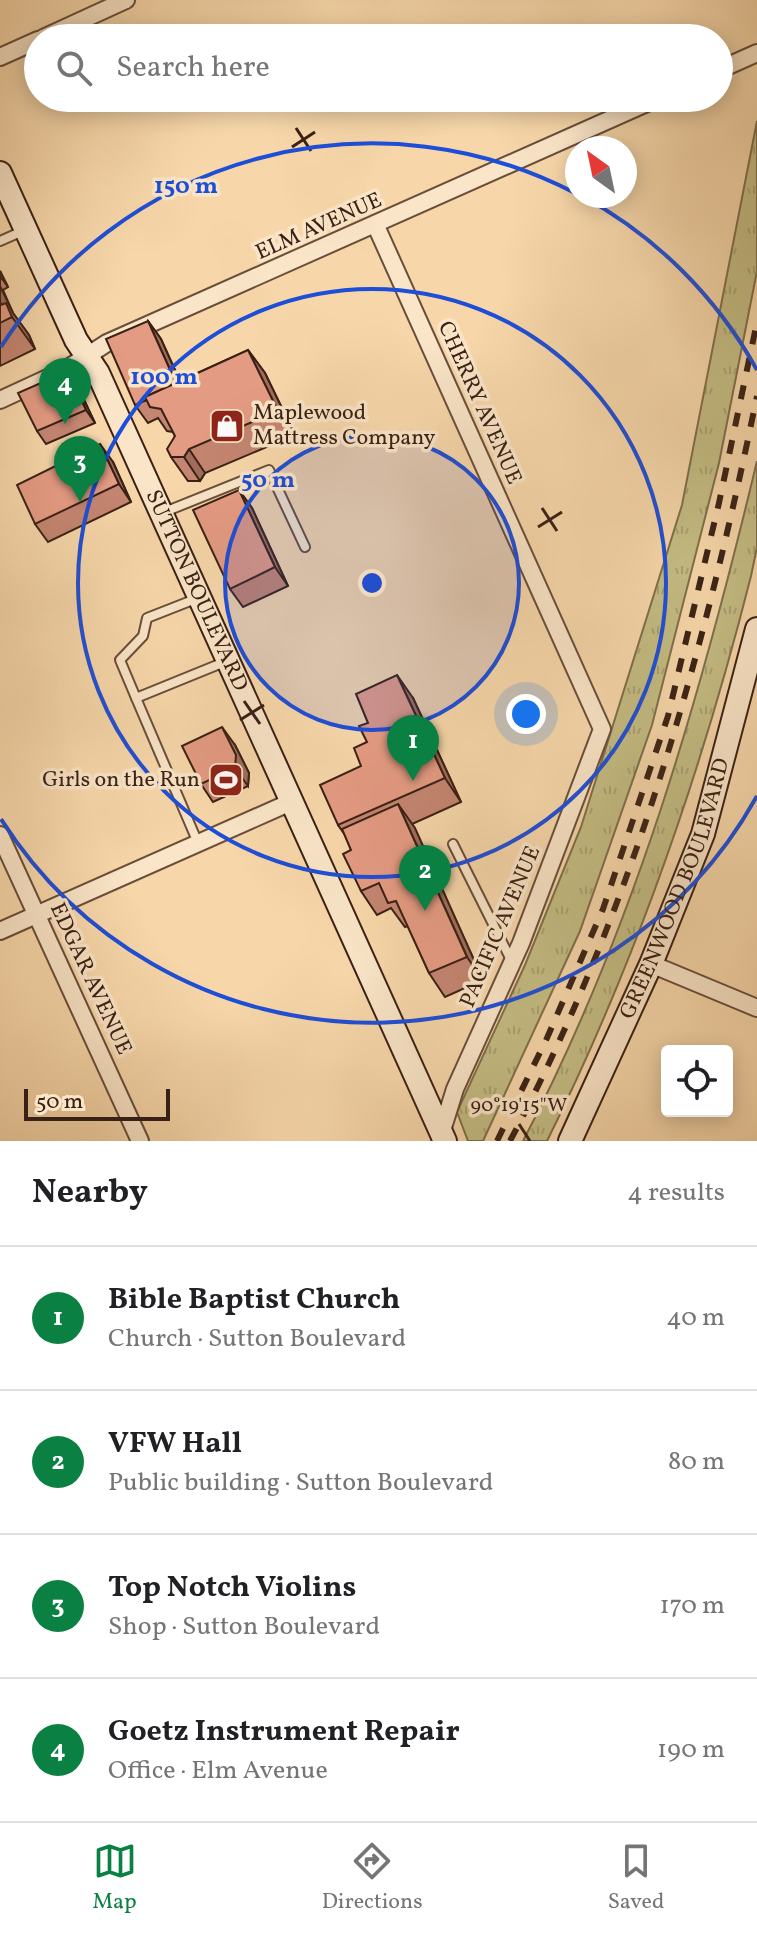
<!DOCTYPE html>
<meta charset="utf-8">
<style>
:root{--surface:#fff;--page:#f6f6f6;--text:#202124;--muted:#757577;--line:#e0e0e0;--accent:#0b8043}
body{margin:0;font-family:Vollkorn,serif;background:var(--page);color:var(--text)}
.controls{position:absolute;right:24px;bottom:24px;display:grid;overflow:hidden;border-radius:8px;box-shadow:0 4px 20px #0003}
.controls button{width:72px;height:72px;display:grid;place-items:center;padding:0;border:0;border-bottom:2px solid var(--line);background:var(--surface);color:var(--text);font:40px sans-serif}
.compass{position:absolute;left:565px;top:136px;width:72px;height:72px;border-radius:50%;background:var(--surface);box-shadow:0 4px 20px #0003;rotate:327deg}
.scale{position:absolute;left:24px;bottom:20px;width:146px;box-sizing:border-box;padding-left:8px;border:4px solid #3a2115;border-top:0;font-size:22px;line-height:28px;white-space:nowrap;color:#3a2115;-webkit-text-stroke:6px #fae5c8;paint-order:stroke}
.you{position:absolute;left:526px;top:714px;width:28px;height:28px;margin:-20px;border:6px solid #fff;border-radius:50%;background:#1a73e8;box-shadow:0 0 0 12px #1a73e833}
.badge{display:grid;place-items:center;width:52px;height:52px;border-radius:50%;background:var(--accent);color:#fff;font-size:26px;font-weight:700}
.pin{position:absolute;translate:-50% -66px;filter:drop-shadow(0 2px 4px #0008)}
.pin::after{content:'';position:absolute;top:42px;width:28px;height:24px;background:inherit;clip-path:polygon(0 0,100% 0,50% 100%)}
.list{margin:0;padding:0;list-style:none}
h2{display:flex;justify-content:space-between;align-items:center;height:104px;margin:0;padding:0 32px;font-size:34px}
h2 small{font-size:26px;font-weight:400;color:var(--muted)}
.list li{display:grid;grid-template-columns:52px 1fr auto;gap:24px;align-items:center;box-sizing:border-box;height:144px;padding:0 32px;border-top:2px solid var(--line)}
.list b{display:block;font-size:30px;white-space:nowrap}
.list p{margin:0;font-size:26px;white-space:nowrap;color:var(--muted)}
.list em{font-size:26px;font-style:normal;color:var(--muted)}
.icon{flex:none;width:44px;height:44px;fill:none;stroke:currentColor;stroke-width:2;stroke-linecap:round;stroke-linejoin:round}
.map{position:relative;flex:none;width:757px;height:1141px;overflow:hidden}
.search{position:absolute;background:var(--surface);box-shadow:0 4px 20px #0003;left:24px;right:24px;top:24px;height:88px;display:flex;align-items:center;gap:20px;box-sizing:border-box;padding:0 28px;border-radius:44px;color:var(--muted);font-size:30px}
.sheet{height:680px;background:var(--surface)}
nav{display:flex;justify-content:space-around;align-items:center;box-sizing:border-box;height:112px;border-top:2px solid var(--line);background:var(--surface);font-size:22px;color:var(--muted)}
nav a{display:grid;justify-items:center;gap:4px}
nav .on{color:var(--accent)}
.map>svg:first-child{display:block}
</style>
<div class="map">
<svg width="757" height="1141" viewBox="0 0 757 1141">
<defs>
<pattern id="grass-tufts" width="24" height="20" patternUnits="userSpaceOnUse" patternTransform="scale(2)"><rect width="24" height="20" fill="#c4bc83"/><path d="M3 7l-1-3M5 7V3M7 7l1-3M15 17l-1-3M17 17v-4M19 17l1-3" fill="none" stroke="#a9a170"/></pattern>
</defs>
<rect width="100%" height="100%" fill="#f7d7aa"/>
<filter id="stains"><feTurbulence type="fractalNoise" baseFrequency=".0025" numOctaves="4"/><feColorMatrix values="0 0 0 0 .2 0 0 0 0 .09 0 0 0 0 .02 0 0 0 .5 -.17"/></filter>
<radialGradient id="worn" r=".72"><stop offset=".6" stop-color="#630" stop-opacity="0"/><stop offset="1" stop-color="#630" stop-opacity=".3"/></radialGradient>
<g fill="url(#grass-tufts)" stroke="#7f6e4c" stroke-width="2">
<path d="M757,121V271L719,463L652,725L580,931L483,1141H468L457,1112L525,965L581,827L682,505Z"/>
<path d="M757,461V547L751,576C702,770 636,962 547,1141H523C635,927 701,695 757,461Z"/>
</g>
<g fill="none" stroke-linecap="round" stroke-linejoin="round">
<g stroke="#694e3a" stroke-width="12">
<g id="lane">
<path d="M0,241L25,230"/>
<path d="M162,513L269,470L305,547"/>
<path d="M198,598L147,618L143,636L120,660L136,698L227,661"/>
<path d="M136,698L198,843"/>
<path d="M453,844L512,962"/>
</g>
</g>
<g stroke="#694e3a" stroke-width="20">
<g id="street">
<path d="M43,38L126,0"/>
<path d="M0,57L38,40"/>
<path d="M719,70L757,53"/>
<path d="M376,226L602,729L521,943L455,1089L440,1137"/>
<path d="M0,400L65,370L107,343L658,98"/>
<path d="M0,835L140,1141"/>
<path d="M0,931L291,802"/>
<path d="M651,964L757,1008"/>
</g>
</g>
<g stroke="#3a2115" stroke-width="26">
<g id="secondary">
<path id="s1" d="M0,173L76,340L98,373L445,1141"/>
<path id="s2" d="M570,1141L651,964L703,834L757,629"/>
</g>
</g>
<use href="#lane" stroke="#fae5c8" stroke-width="8"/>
<use href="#street" stroke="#fae5c8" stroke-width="16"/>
<use href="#secondary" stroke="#fae5c8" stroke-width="22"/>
<g stroke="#3a2115" stroke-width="6" stroke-dasharray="14 14" stroke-linecap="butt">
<path d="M497,1141L547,1038L603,909L668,716L719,503L757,322"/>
<path d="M510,1141C634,907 704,654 757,396"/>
</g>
</g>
<g fill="#c48571" stroke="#3a2115" stroke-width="2">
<path d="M0,271L8,287L3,290L13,313L29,335L35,349L0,366Z"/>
<path d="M148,321L161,339L180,381L248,350L265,373L295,435L205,473L200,481H188L171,457L175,436L173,432L167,431L158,418L148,423L135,405Z"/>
<path d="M68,371L76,383L95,423L46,444L37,431Z"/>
<path d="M113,462L131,502L48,542L35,524Z"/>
<path d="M239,490L252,508L288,586L243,607L230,589Z"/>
<path d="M413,698L461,802L412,824L483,980L445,997L429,973L408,926L405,927L391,908L377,915L361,891L351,850L345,835L338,825L361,766L367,742L368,723Z"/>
<path d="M235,745L249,773L248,786L213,802L201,784Z"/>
</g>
<g fill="#a06c5c" stroke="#3a2115" stroke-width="2">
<path d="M0,271L8,287L0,276Z"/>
<path d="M0,286L13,313L29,335L35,349L12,317L10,318L0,302Z"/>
<path d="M148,321L161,339L190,404L177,385Z"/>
<path d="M248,350L265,373L295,435L278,411Z"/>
<path d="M68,371L76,383L95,423L86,410Z"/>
<path d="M100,444L113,462L131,502L119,484Z"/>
<path d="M189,449L205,473L200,481L184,457Z"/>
<path d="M239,490L252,508L288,586L275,567Z"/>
<path d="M397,675L413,698L461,802L445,778Z"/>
<path d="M222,727L235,745L249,773L248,786L235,768Z"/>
<path d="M398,804L415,828L483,980L467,957Z"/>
</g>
<g fill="#e49b83" stroke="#3a2115" stroke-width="2">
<path d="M0,302L1,305L6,303L12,317L0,323Z"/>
<path d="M148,321L176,383L145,397L147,400L135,405L106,339Z"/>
<path d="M248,350L278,411L189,449L184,457H171L167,449L175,436L161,409L150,407L145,397Z"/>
<path d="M68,371L86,410L37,431L18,393Z"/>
<path d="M100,444L119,484L35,524L17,485Z"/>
<path d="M239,490L275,567L230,589L193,510Z"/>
<path d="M397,675L445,778L338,825L320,785L361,766L354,748L367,742L359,726L368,723L356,694Z"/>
<path d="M222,727L236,755L235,768L201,784L182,746Z"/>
<path d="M398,804L467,957L429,973L396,901L388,903L379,883L361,891L343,854L351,850L342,829Z"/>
</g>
<path fill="none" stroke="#3a2115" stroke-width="3" d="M296,128L311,151M292,147L315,132M542,508L557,531M538,527L562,512M244,701L260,724M240,720L264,705M519,1124L530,1141"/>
<circle cx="372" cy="583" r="147" fill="#1d4ed8" fill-opacity=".12"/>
<g fill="none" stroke="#1d4ed8" stroke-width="4">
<circle cx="372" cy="583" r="147"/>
<circle cx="372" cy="583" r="294"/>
<path d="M757 796A440 440 0 0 1 1 819M1 347A440 440 0 0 1 575 193M582 196A440 440 0 0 1 757 370"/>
</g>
<defs>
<g id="shop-square" transform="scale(1.8)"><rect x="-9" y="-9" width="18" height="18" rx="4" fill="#8f2418" stroke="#fae5c8"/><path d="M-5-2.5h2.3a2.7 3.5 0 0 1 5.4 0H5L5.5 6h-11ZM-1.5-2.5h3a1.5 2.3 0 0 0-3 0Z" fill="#fff"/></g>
<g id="stadium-square" transform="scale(1.8)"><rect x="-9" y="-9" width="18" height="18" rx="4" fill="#8f2418" stroke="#fae5c8"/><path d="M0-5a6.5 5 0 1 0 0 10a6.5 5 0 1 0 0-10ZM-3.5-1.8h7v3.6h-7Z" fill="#fff"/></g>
</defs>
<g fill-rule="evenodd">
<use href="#shop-square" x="227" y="426"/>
<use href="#stadium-square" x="226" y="780"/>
</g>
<g text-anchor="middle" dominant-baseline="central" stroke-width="7" stroke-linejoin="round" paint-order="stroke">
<g font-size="22" fill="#3a2115" stroke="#fae5c8">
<text transform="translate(319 227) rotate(-24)">ELM AVENUE</text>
<text transform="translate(479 403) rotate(66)">CHERRY AVENUE</text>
<text stroke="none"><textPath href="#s1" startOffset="462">SUTTON BOULEVARD</textPath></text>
<text stroke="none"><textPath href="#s2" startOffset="274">GREENWOOD BOULEVARD</textPath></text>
<text transform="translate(501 927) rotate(-67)">PACIFIC AVENUE</text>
<text transform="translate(90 979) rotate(65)">EDGAR AVENUE</text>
</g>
<g font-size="22" fill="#3a2115" stroke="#fae5c8" text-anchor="start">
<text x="253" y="413">Maplewood<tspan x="253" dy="25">Mattress Company</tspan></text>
<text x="200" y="780" text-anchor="end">Girls on the Run</text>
</g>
</g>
<g font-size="20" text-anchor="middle" fill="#3a2115" stroke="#fae5c8" stroke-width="7" stroke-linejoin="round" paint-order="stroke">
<text x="519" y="1111">90°19'15"W</text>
</g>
<circle cx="372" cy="583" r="12" fill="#1d4ed8" stroke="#fae5c8" stroke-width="4"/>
<g font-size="24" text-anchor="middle" font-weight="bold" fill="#1d4ed8" stroke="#fae5c8" stroke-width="7" stroke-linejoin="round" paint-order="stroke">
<text x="186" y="193">150 m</text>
<text x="164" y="384">100 m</text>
<text x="268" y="487">50 m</text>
</g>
<rect width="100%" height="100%" filter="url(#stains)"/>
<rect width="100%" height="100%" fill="url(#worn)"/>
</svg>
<div class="controls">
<button><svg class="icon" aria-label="locate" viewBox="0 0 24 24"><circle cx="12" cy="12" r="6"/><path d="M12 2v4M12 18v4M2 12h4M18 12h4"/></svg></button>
</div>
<svg class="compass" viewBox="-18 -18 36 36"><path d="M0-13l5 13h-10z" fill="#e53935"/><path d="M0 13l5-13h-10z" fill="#757577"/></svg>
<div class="scale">50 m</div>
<div class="you"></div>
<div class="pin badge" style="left:413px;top:781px">1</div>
<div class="pin badge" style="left:425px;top:911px">2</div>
<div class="pin badge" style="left:80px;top:502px">3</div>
<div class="pin badge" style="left:65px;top:424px">4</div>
<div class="search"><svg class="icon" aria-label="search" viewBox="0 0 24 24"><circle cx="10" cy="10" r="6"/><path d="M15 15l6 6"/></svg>Search here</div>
</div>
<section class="sheet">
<h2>Nearby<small>4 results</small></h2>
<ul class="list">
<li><span class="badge">1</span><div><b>Bible Baptist Church</b><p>Church · Sutton Boulevard</p></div><em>40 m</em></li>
<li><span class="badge">2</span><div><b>VFW Hall</b><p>Public building · Sutton Boulevard</p></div><em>80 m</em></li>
<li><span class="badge">3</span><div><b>Top Notch Violins</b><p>Shop · Sutton Boulevard</p></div><em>170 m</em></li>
<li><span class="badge">4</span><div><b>Goetz Instrument Repair</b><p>Office · Elm Avenue</p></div><em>190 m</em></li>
</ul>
</section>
<nav>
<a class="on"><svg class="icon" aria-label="map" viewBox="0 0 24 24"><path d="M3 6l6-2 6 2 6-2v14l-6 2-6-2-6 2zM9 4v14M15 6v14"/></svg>Map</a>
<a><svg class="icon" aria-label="directions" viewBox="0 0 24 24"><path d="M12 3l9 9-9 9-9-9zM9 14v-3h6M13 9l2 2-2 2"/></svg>Directions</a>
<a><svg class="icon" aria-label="saved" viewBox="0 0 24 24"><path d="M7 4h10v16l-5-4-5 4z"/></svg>Saved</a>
</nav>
